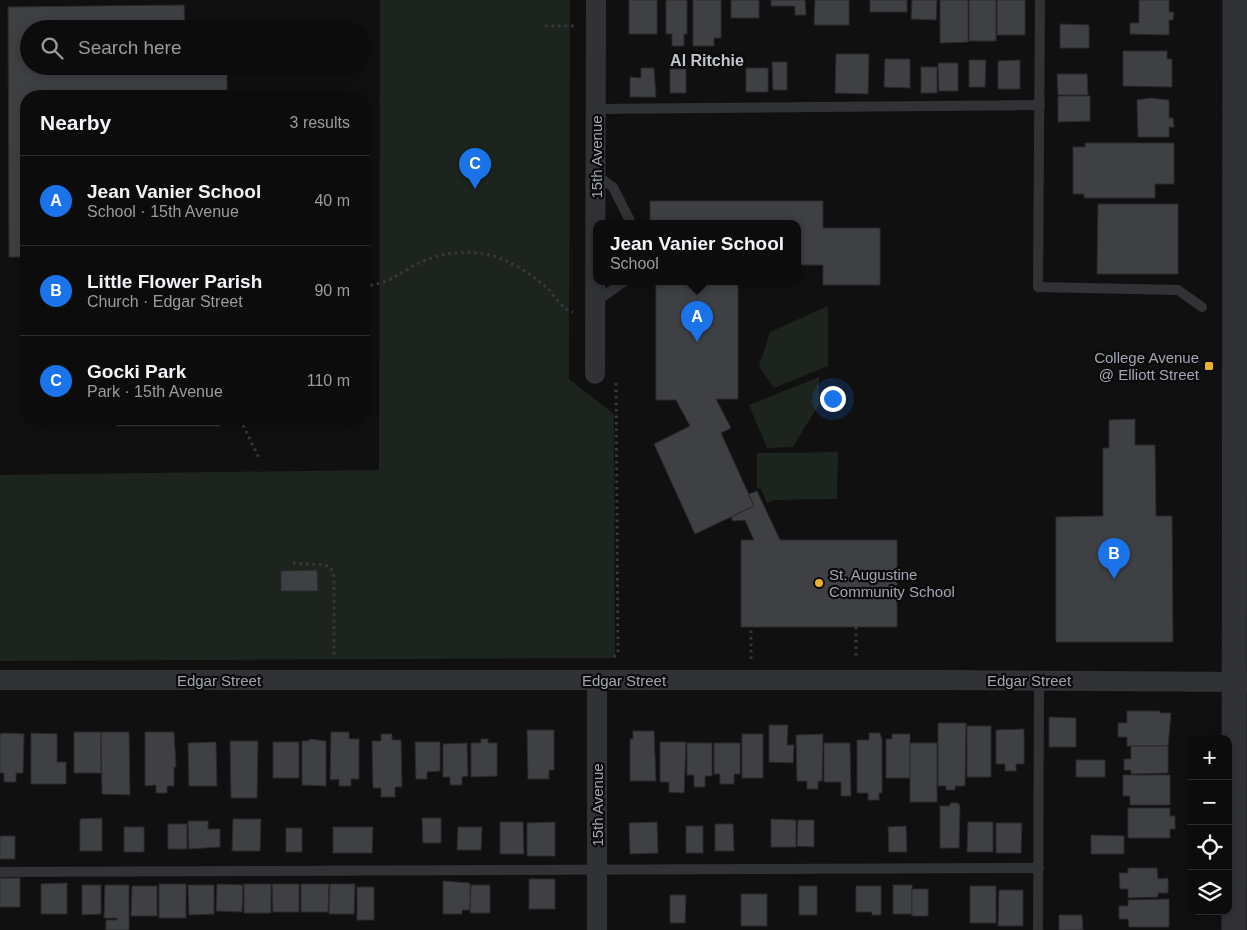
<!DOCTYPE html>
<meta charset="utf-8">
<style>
:root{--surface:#0c0c0d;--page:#1a1a1b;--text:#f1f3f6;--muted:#9a9b9d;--line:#2c2c2e;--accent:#1a73e8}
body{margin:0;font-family:Arial,sans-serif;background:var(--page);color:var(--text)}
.controls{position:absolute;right:15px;bottom:15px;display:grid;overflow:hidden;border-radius:10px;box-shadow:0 2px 12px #0003}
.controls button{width:45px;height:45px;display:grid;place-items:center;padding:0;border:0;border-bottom:1px solid var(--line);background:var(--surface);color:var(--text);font:25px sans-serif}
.you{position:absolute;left:832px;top:398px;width:18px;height:18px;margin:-12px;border:4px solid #fff;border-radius:50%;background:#1a73e8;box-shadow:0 0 0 8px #1a73e833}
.badge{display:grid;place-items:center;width:32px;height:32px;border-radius:50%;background:var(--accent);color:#fff;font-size:16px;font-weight:700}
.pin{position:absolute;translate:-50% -41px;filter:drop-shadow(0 1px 2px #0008)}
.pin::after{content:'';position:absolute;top:26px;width:18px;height:15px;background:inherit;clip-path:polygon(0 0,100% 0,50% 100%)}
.popup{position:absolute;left:593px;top:220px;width:208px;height:65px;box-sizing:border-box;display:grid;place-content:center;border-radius:10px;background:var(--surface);filter:drop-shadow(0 1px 4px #0005);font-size:16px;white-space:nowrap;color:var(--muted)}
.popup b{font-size:19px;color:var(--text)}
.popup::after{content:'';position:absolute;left:50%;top:100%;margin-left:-10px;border:10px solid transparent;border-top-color:var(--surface)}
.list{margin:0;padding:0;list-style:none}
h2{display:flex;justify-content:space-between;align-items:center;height:65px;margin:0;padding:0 20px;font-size:21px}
h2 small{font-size:16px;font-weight:400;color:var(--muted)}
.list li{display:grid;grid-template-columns:32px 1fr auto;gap:15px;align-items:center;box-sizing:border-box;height:90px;padding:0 20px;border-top:1px solid var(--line)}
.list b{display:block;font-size:19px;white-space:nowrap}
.list p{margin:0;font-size:16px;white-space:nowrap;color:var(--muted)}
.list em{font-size:16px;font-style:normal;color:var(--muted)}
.icon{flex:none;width:28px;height:28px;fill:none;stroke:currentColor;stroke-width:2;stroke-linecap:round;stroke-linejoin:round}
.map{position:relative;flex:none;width:1247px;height:930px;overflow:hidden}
.search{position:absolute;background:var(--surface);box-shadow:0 2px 12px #0003;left:20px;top:20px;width:350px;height:55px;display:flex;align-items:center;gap:12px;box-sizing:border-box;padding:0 18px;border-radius:28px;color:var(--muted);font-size:19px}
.panel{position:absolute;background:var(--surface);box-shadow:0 2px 12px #0003;left:20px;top:90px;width:350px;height:335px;border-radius:20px}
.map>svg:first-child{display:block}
</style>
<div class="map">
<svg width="1247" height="930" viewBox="0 0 1247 930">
<rect width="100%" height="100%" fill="#101011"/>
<g fill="#1d241e">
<path d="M380,0H570L569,379L614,414L615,658L0,661V475L379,470Z"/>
<path d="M828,306V366L774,388L759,366L770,332Z"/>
<path d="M819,377V404L793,447L767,448L749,405Z"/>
<path d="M838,452L837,499L774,500L767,503L761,489L757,488V453Z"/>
</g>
<g fill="#3f4044" stroke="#2a2a2d">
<rect x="629" y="0" width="28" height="34"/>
<path d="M666,0H687V34H684V46H672V34H666Z"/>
<path d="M693,0H721V38H714V46H693Z"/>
<rect x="731" y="0" width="28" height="18"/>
<path d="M771,0H805L806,15H795V6H771Z"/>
<path d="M815,0H849V25H814Z"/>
<rect x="870" y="0" width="37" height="12"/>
<path d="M912,0H937L936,20L911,19Z"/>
<path d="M940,0H968V42L940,43Z"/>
<rect x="969" y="0" width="27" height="41"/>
<rect x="997" y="0" width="28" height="35"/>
<path d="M1139,0H1169V12H1174L1173,20H1169V35L1130,34V23H1139Z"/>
<path d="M184,5L185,29H29V66H227V96H26V257H9L8,7Z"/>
<path d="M1060,24L1089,25V48H1060Z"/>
<path d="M1123,51H1167V59H1172V87L1123,86Z"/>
<path d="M836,54H869L868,94L835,93Z"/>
<path d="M885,59H910V88L884,87Z"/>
<path d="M969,60H986L985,87H969Z"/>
<path d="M1020,60V89H998V61Z"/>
<path d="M772,62H787V90H773Z"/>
<path d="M938,63H958V91H939Z"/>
<rect x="921" y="67" width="16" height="26"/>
<path d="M641,68H654L656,97H630V77L641,78Z"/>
<rect x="746" y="68" width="22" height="24"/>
<rect x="670" y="69" width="16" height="24"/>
<path d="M1057,74H1087L1088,95H1058Z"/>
<path d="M1058,96H1090V121L1058,122Z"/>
<path d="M1150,98L1169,100V118H1173L1174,127H1169V137H1138L1137,100Z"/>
<path d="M1085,143H1174V184H1155V198H1084V194H1073V147H1085Z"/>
<path d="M650,201H823V228H880V285H823V265H797V223H650Z"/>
<path d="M1098,204H1178V274H1097Z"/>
<path d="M656,281H738V399H716L731,428L721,433L754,506L695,534L654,444L690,426L676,400H656Z"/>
<rect x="117" y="419" width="103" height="7"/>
<path d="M1135,419V445H1155L1156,516H1172L1173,642H1056V517L1103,516V448H1109V420Z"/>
<path d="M757,491L780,540H897V627H741V540H754L745,520L733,521L731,517L754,506L749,494Z"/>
<path d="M317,570L318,591H281V571Z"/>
<path d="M1127,711H1160V713H1171L1168,746H1127V737H1118V723H1127Z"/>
<path d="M1049,717L1076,718V747H1049Z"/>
<path d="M938,723H966L965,786H955V790H946V786H938Z"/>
<path d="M769,725H788L787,745H794L793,763L769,762Z"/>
<rect x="967" y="726" width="24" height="51"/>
<path d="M1024,729V764H1016V771H1005V764H996V730Z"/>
<path d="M527,730H554V770H549V779H528Z"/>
<path d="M633,731H654L656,781H630V739H633Z"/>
<rect x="74" y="732" width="27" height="41"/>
<path d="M101,732H129L130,795L102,794Z"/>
<path d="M145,732H174L176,767H174V786H167V793H156V785L145,786Z"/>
<path d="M331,732H349V739H359V779H351V786H339V779L330,780Z"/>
<path d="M4,733L24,734L23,773H16V782H4V773H0V734Z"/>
<path d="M31,733L57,734V762H66V784H31Z"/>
<path d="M869,733H880L882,740V793H879V800H868V793H857V740H869Z"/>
<path d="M381,734H392V740H401L402,787H395V797H381V788H373L372,741H381Z"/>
<rect x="742" y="734" width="21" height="44"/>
<path d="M823,734L822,781H818V789H807V781H797L796,735Z"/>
<path d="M892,734H910V778H886V739H892Z"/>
<path d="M309,739L326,741V786L302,785V741H309Z"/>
<path d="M481,739H488V743H497V776L471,777V743H481Z"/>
<path d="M230,741H258L257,798H231Z"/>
<path d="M216,742L217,786H189L188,743Z"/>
<rect x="273" y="742" width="26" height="36"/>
<path d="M415,742H440V771L427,772V779H416Z"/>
<path d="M660,742H686L684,793L669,792V782H660Z"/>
<path d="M467,743L468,776L462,777V785H450V777H443V744Z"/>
<path d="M687,743H712V776H705V787H694V775H687Z"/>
<path d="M714,743H740V774H734V784H720V774H714Z"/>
<path d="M824,743H850L851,796H841V782H824Z"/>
<rect x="910" y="743" width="27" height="59"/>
<path d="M1131,746H1168V773L1131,774V770H1124V759H1131Z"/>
<rect x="1076" y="760" width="29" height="17"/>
<path d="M1123,775H1170V805H1130V796H1123Z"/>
<path d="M950,803H958L960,806L959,848H940V806H950Z"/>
<path d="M1128,808H1170V816H1175V829H1170V838H1128Z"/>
<path d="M102,818V851H80V819Z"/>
<path d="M422,818H441V843H423Z"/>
<path d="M233,819H261L260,851H232Z"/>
<path d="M771,819L796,820V847H771Z"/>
<path d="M798,820H814V847L797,846Z"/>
<path d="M188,821H208V829H220V847L189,849Z"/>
<path d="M500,822H523L524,854H500Z"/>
<path d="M555,822V856H527V823Z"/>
<path d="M657,822L658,853L630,854L629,823Z"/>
<path d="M968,822H993V852H967Z"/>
<path d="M996,823H1022L1021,853H996Z"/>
<rect x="168" y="824" width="19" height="25"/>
<path d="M715,824H733L734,851H715Z"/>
<rect x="686" y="826" width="17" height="27"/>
<path d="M906,826L907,852H889L888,827Z"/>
<rect x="124" y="827" width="20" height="25"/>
<path d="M333,827H373L372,853H333Z"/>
<path d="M458,827H482L481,850H457Z"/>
<rect x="286" y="828" width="16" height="24"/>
<path d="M1091,835L1124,836V854H1091Z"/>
<rect x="0" y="836" width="15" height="23"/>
<path d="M1128,868H1157L1158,879L1168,878V893H1158V897L1128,898V889H1120L1119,873H1128Z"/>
<rect x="0" y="878" width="20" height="29"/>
<rect x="529" y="879" width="26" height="30"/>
<path d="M443,881L470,883V910H462V914H443Z"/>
<path d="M67,883V914H41V884Z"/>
<rect x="159" y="884" width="27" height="34"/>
<path d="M217,884L243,885L242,912L216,911Z"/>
<rect x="244" y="884" width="27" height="29"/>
<path d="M272,884H299V912H273Z"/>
<path d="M301,884H329L328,912H301Z"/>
<path d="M330,884H355L354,914H329Z"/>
<path d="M82,885H101V914L82,915Z"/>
<path d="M105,885H129V930H106V920H117V918H104Z"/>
<path d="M188,885H214V914L189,915Z"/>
<path d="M471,885H490V913H470Z"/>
<rect x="893" y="885" width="19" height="29"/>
<path d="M132,886H157V916H131Z"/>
<rect x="799" y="886" width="18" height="29"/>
<path d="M856,886H881V915H872V912H856Z"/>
<rect x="970" y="886" width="26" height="37"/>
<rect x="357" y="887" width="17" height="33"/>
<rect x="912" y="889" width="16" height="27"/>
<path d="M999,890H1023V926H998Z"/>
<rect x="741" y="894" width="26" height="32"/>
<path d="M670,895H686L685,923H670Z"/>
<path d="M1169,899V927H1129L1128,919H1119V906H1128V900Z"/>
<path d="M1059,915H1082L1083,930H1059Z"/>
</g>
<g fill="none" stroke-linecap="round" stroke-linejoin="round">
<g stroke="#37393d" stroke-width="3" stroke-dasharray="2.5 4" stroke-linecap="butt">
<path d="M545,26H575"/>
<path d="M364,286C392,284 401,270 426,260C450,250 485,249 508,262C521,268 535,277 546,287C554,294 562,310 573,312"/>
<path d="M242,419V423L260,460"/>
<path d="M293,563L325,565L331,568L334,577V658"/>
<path d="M856,627V659"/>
<path d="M614,657L618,652L616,383"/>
<path d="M751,659V627"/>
</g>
<g stroke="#313236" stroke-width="10">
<path d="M1040,0L1038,287L1178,290L1202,307"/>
<path d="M596,109L1040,105"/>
<path d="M597,176L613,187L631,223"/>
<path d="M595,302L625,281"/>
<path d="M0,872L1039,868"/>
<path d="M1038,930L1039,680"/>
</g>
<g stroke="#313236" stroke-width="20">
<path d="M595,374L596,0"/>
<path d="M0,680H941L1247,682"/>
<path d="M597,680V930"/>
</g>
<path stroke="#313236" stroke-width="25" d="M1234,930L1235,0"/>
</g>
<g fill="#ecb02e" stroke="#0b0b0c" stroke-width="2">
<rect x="1204" y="361" width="10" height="10" rx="2.5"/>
<circle cx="819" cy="583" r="5"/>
</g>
<g text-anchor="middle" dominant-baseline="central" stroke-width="4.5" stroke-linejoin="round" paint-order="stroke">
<g font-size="15" fill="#a2a6b2" stroke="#0b0b0c">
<text transform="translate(596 157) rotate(-90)">15th Avenue</text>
<text x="219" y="680">Edgar Street</text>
<text x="624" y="680">Edgar Street</text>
<text x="1029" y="680">Edgar Street</text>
<text transform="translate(597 805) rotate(-90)">15th Avenue</text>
</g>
<g font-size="15" fill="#a2a6b2" stroke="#0b0b0c" text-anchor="end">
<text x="1199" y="357">College Avenue<tspan x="1199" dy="17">@ Elliott Street</tspan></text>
<text x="829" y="574" text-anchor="start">St. Augustine<tspan x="829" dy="17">Community School</tspan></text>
</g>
<g font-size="16" font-weight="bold" fill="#c2c5ce" stroke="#0b0b0c">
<text x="707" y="60">Al Ritchie</text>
</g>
</g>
</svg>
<div class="controls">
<button>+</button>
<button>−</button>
<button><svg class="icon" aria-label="locate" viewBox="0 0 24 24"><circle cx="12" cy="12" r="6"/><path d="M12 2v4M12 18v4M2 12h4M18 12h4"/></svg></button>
<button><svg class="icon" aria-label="layers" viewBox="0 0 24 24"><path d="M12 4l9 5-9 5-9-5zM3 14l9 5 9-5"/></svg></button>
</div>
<div class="you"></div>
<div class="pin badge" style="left:697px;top:342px">A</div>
<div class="popup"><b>Jean Vanier School</b>School</div>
<div class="pin badge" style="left:1114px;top:579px">B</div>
<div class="pin badge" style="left:475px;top:189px">C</div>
<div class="search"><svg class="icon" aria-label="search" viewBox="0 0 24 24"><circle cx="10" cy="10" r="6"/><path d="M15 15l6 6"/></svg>Search here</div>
<section class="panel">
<h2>Nearby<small>3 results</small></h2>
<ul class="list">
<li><span class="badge">A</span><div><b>Jean Vanier School</b><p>School · 15th Avenue</p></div><em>40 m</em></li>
<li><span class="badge">B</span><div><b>Little Flower Parish</b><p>Church · Edgar Street</p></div><em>90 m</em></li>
<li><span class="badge">C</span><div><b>Gocki Park</b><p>Park · 15th Avenue</p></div><em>110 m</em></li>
</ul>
</section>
</div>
